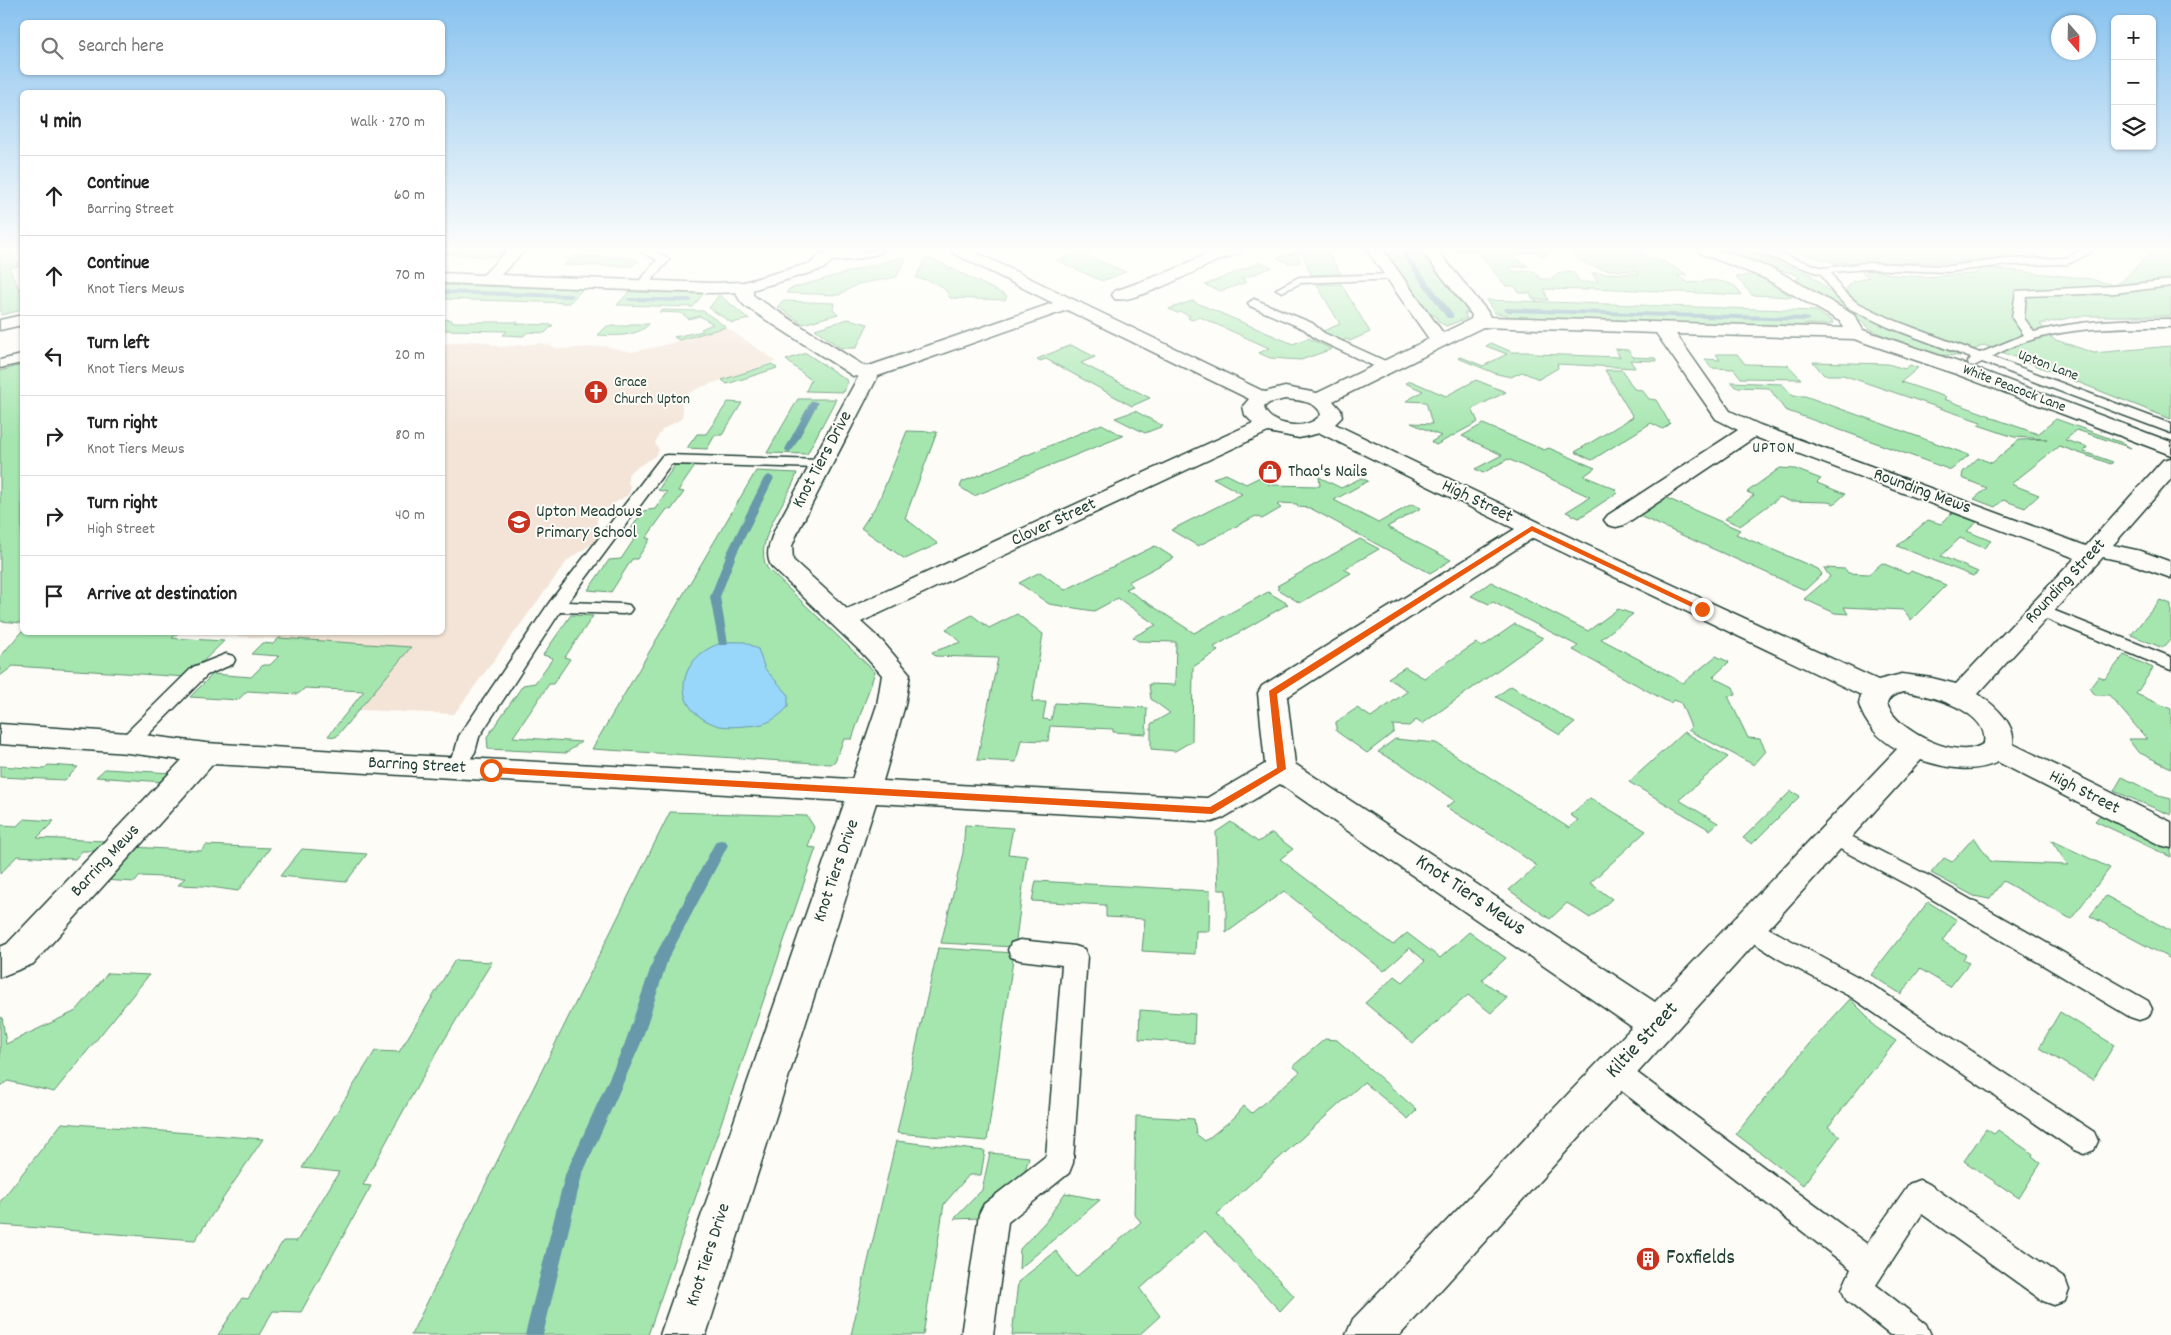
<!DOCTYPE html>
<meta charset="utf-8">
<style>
:root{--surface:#fff;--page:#f6f6f6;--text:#222;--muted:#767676;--line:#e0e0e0}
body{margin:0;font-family:Dekko,sans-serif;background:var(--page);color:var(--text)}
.controls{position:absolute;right:15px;top:15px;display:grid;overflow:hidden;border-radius:8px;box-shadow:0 1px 4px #0004}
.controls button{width:45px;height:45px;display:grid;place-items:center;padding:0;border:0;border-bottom:1px solid var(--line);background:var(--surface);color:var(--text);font:25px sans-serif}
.compass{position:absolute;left:2051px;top:15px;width:45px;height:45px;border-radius:50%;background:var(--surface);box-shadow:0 1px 4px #0004;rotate:160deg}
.stop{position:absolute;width:15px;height:15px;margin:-11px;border:4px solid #ea580c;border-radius:50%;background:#fff}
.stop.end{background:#ea580c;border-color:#fff;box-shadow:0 1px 5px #0008}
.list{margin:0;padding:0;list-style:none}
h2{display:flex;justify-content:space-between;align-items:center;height:65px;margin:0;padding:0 20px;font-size:21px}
h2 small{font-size:16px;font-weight:400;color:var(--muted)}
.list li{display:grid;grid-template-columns:32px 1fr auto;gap:15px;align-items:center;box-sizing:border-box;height:80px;padding:0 20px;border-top:1px solid var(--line)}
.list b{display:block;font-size:19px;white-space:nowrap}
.list p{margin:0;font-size:16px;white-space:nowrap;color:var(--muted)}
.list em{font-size:16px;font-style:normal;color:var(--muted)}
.icon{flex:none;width:28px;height:28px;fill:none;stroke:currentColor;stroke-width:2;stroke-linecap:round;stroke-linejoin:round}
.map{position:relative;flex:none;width:2171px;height:1335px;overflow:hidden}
.search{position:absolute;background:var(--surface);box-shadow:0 1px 4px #0004;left:20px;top:20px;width:425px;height:55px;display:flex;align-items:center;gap:12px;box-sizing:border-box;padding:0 18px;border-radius:8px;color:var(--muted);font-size:19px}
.panel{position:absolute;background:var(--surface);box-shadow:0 1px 4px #0004;left:20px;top:90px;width:425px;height:545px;border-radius:8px}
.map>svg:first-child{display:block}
</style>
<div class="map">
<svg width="2171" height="1335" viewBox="0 0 2171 1335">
<rect width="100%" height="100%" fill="#fdfcf7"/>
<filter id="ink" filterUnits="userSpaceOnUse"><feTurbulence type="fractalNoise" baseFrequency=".02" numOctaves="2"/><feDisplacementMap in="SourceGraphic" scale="10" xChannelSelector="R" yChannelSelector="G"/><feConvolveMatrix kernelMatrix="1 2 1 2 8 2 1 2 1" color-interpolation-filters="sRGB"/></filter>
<g filter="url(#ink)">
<path fill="#f3e4d7" d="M726,327L776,361L699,388L686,395L681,401L683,412L681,419L663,429L658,436L655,443L659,450L655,456L631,471L628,475V482L631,488L629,494L604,510L597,518L596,541L568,560L454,714L359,710L411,647L184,633L442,632L443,344L474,341L485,342L500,347L541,343L562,349L605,346L631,352L660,346Z"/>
<g fill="#a5e6af" stroke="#629272">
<path d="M0,250H11L18,266L9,268L19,289H22V310L1,315Z"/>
<path d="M443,250H507L497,257L443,254Z"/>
<path d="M1292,250H1326L1341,274L1311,275L1302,252L1298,253L1300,263H1289L1277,258L1297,252Z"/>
<path d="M1421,250L1471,313H1464L1467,318L1446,326L1439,322L1435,315H1429L1384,251Z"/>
<path d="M1450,250H1551L1553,251L1544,253L1547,255L1545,256L1532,251L1513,257L1528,266L1509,267L1514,272L1534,271L1541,279H1552L1556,274L1573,272L1580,282H1598L1592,273L1639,274L1637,271C1607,270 1591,272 1568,250H1632L1649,258L1655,257L1685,273L1686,275L1677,276L1689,283L1713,280L1728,283L1735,286L1742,295L1594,288H1587V290L1544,289L1548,300L1533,299L1530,293H1519L1515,286H1506L1477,251Z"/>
<path d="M1718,250H1740L1810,274L1845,305L1862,316L1961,356L1939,355L1880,334L1868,328L1863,322L1839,305L1795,280L1800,277C1790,271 1781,271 1770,268C1753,263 1735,256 1718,250Z"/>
<path d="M1790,250H2009L2038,256L2035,258L2009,257L1960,262L1835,263Z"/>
<path d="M2153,250H2171V316H2079L2040,324L2053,339L2094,353L2171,346V419L1984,345L1973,350L1873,311L1859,304L1845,291L1852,282L1869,277L1862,272L1864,269H1872L1894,275L1924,277L1974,274L1983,268H1989L2090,279L2113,285L2121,282Z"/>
<path d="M1081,253L1126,272L1102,281L1056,260Z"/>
<path d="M573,256L634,258L638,261L631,266L564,265Z"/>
<path d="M898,258H906L896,277L858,284L839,295L786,293L789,289Z"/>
<path d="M925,259H932L1007,296L1005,300L950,298C944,283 931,281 916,278Z"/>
<path d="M1261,262L1273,267L1241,279L1247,282L1221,291L1205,285Z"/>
<path d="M1751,275L1758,276L1792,297L1752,295L1736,277Z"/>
<path d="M1341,284L1370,332L1350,341L1346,339L1343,341L1321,332L1340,324L1317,285Z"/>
<path d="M443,285L583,289L569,303L443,299Z"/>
<path d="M629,292L703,294L693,307L617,305Z"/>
<path d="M719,295L749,319L732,323L709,308Z"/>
<path d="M1486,300L1816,311L1832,321L1833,323L1829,325L1804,324L1806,327L1509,318L1507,315L1495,313Z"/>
<path d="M782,301L834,303L833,309L838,314L803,324L778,307Z"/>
<path d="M1192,301L1293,344L1308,338L1332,349L1301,360L1270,358L1259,353L1269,348L1200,317L1192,320L1188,318L1190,316L1181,312L1177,313L1169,309Z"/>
<path d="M661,310L703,311L726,327L679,340L674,337L703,331L701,329L713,324L700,316L689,319L681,313L659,312Z"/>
<path d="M443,319L452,320L450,322H518L516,324L553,325L545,333L528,332L523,336L503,335L507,331L443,330Z"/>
<path d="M848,319L868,324L856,348H840L815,329Z"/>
<path d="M630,324H649C637,337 614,336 598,335L607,326H628Z"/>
<path d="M1491,343L1512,352H1534L1535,354L1620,357L1615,349L1628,350L1633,357L1655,358L1657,361L1630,360L1635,368L1557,364L1558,368L1539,379L1522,372L1511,377L1497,374L1458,358L1461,357L1483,366L1507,354L1486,346Z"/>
<path d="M1071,345L1095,357L1081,363L1150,398L1132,406L1046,359L1040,361L1037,359Z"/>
<path d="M806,353L848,381L844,392L806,391L811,380L786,360Z"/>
<path d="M1716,354H1737L1745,364L1788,365L1801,379L1741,378L1734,369L1711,368L1705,359L1720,360Z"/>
<path d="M1813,362L1888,364L1905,369L1910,365L1918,368L1901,382L1946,397L1944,399L1991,416L1990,417L2038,434L2056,419L2120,442L2131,448L2077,430L2065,440L2087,447L2084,452L2113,462L2111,464L2059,446L2011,484L2039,495L2025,508L2003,500L1995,507L1974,499L1987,488L1962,478L1963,472L1978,458L1992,463L2019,440L2047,439L2014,437L1978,425L1981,422L1843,375H1824Z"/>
<path d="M772,364L777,368L727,384L722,380Z"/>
<path d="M22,365V623L0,621V371Z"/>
<path d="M1605,370H1622L1634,389L1642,390L1649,399L1656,400L1670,424L1663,429L1651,423L1592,460L1575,452L1633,417Z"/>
<path d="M1476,380L1506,392L1472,409L1478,422L1436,445L1431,442L1441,436L1411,423L1432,424L1426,402L1406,401L1423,391L1405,383L1411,381L1446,396Z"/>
<path d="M1731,382L1782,384L1793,396H1805L1969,455L1951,470L1785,410L1769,388L1735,387Z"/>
<path d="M798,399H836L807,454L767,453Z"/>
<path d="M728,402L742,403L722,435H715L707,449L687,448L697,434H706Z"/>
<path d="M1135,411L1163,426L1145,433L1115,418Z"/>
<path d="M1102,424L1123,436L974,496L960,487L962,482Z"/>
<path d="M1483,424L1544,450L1549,448L1595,468L1584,476L1615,489L1617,493L1579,518L1566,512L1590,497L1508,459L1483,473L1475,469L1502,455L1462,436Z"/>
<path d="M907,431L937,432L905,518L938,544L905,559L861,528L878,503Z"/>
<path d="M675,465L695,466L678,491L684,492L671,510L667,509L646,538L650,539L637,559H632L611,592L588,590L609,560L621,559L635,538L626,536L643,511L655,509L667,492L658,490Z"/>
<path d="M1780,468L1795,469L1821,479L1817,483L1845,494L1834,504L1828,502L1789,501L1780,497L1740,526L1725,519L1754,495L1747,492Z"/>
<path d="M756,471L797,473C789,500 752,540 767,568L875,672L852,739H844L835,761L831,764L592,749Z"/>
<path d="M1268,473L1269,485L1320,486L1319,477L1341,488L1361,478L1368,481L1334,500L1378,523L1412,504L1421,508L1387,527L1451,560L1430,573L1310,508L1298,507L1297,504L1281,503L1277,505L1281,508L1262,519L1256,516L1198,546L1171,530L1242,494L1213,478L1226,474L1246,484Z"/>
<path d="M1664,497L1740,530L1736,534L1818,569L1822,574L1805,590L1637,515Z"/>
<path d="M1952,513L1977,522L1967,531L1991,541L1984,548L1960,538L1941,556L1978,572L1973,576L1897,546L1928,520L1941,524Z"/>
<path d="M1360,539L1379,549L1344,569L1351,573L1300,603L1277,589L1279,587L1277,586Z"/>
<path d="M1155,546L1174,558L1128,582L1133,586L1126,589L1194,633L1268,592L1288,604L1214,647L1218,651L1193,667L1192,741L1175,751L1151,749V724L1170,713L1151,699L1149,684L1175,685L1176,642L1138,641L1133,637L1156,625L1118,598L1094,611L1049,604L1019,583L1040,572L1065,590Z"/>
<path d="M1882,563L1908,574L1911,571L1946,585L1911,620L1904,610L1844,607L1848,614L1835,613L1804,599L1830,577L1824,568L1845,569L1848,573L1869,574Z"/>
<path d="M1491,582L1588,631L1618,609L1633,614L1601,639L1683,683L1716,656L1729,662L1713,677L1733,687L1736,695L1728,696L1748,738L1760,739L1766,751L1754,765L1688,730L1691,727L1681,703L1674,700L1670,703L1573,650L1578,646L1493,602L1489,604L1471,596Z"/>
<path d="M2160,600L2171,604V639L2163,648L2131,635Z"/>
<path d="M1017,614L1043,634L1032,702H1046L1043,719L1051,720L1055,703L1147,708L1146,734L1113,732V729L1050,726L1048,741L1021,740L1016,762L977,760L998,658L935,656L932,652L961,642L946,629L972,615L989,628Z"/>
<path d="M571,615L593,616L565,657L570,659L553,684H549L513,737L581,742L566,753L488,749L487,737L523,685L535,683L553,658L543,655Z"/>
<path d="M1515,624L1543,638L1422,724L1416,720L1409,726L1393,725L1394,732L1367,753L1336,731V722L1357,708L1371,717L1408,691L1388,678L1405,667L1424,678L1476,643L1482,647Z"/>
<path d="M22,631L178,633L172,638L224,641L187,677L13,666L0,676V657Z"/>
<path d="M279,638L411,647L336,737L328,736L364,691L305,688L298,694L247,691L238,700L190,697L213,674L251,677L263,665H270L279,656L251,654L262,643L273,644Z"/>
<path d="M2124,655L2153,668L2136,694L2171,709V768L2138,752L2128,739H2147L2109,695H2095L2090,688L2099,676L2105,679Z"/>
<path d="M1511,686L1575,723L1560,735L1496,697Z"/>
<path d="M1684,732L1728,757L1679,800L1718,823L1710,830L1629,782Z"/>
<path d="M1395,739L1436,743L1569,828L1578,820L1570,815L1590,798L1646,831L1590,883L1612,899L1590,918L1567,903L1550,919L1509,890L1537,866L1509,846L1446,807L1455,801L1404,766L1378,752Z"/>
<path d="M48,765L78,767L65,780L0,777V766L44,769Z"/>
<path d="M105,769L172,773L163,782L96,777Z"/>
<path d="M2122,777L2163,797L2171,799V815L2114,791Z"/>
<path d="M1791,791L1800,796L1752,844L1743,838Z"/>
<path d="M670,812L807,816L814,827L808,847L816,848L648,1335H411Z"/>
<path d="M2102,813L2171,847V857L2095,821Z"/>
<path d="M24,819L54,821L37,838L106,841L96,851H82L75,859L17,856L0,874V825L17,826Z"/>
<path d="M1231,822L1258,842L1272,833L1293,849L1280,859L1393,945L1407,933L1440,958L1469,932L1506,958L1482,980L1507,998L1491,1013L1468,995L1413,1043L1365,1003L1395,976L1403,982L1425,961L1410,948L1384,971L1284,891L1226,933V890H1218L1216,832Z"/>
<path d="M965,825L1013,828L1008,854L1027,856L1015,947L941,943L963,853Z"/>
<path d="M1974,837L1991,862L2068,865L2051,840L2110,868L2071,919L2003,881L1989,899L1974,896L1931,873L1944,858L1952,862Z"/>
<path d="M206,845L270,848L238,891L204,886L178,885L185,878L140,876L135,882L103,880L133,847L201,851Z"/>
<path d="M302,849L367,854L346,882L280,876Z"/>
<path d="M1036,881L1210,891L1209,931H1196L1195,954L1142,951L1145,919L1106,917V905L1032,901Z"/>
<path d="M2106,896L2171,931V959L2090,916Z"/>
<path d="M1928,902L1957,920L1942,941L1966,955L1963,959L1969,963L1950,987L1920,969L1901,994L1871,975Z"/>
<path d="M938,948L1014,953L987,1141L897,1133Z"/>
<path d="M455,960L492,962C446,1035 403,1109 363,1185L371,1186L301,1312L273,1311L259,1335H218L242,1298L248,1299L283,1241H297L339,1172L302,1168L375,1051L399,1052Z"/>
<path d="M108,973L149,975L54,1092L8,1081L0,1086V1018L2,1017L6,1044L76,1011Z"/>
<path d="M1850,999L1866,1015L1874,1026L1896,1041L1828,1127L1840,1136L1803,1185L1736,1134L1809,1044Z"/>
<path d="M1140,1010L1195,1014L1194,1043L1139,1039Z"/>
<path d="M2060,1012L2114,1045L2093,1080L2039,1048Z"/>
<path d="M1325,1039L1337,1040L1417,1110L1408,1119L1364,1082L1217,1214L1294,1296L1280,1311L1205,1231L1140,1289L1160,1316L1139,1335H1012L1018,1282L1056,1251L1076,1277L1141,1222L1134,1214L1136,1116L1194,1119L1196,1134L1205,1141L1235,1117L1244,1106L1252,1113L1300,1072L1293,1066Z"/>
<path d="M62,1123L263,1139L195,1240L0,1225V1202Z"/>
<path d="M1986,1129L1994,1134L1998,1130L2033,1154L2032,1156L2041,1163L2019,1198L1964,1161Z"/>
<path d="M896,1141L985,1151L981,1175H969L944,1204L923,1335H851Z"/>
<path d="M990,1153L1029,1157L1023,1178L980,1218L954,1219L982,1190Z"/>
<path d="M1065,1193L1100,1200L1019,1269L1020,1249L1046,1221Z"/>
</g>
<path fill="#98d7fa" stroke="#6899ab" d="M745,642L758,649L765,669L788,694V707C773,722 766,725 745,726C734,727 720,728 711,723C667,704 681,654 722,643C729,641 738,642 745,642Z"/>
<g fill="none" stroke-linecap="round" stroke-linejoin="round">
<g fill="#6899ab" fill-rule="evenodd">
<path d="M1401,252H1405L1453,314V318H1447L1401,254Z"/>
<path d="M442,290L570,294L574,296L570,298L442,294Z"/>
<path d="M628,298H689L693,300L689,302L630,301L626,299Z"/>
<path d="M1505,308L1806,317L1810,319L1806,321L1508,312L1504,310Z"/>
<path d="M811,401H814L818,403L793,449L789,452L786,451L785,449Z"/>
<path d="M769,475L774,478L737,553L720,597L728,643L727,645H719L710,597L727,553L764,478Z"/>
<path d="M721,840L726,841L728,845L668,959L641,1043L582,1175L543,1335H525L565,1175L625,1043L654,958L716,841Z"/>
</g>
<g stroke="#1f3d34" stroke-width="3">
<g id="service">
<path d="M640,250H653L670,259L645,288L641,289L635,286L657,260L641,252Z"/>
<path d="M1754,250H1769L1823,268L1866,263L1948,266L2006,259L2066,258L2081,250H2093L2092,252L2068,264L2006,265L1948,272L1866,269L1831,272L1842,290L1856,302L1896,321L1980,353L2024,335L2012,318L2016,291L2115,286L2171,280V286L2115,293L2026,296L2024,318L2034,332C2078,320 2125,319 2171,319V327C2113,327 2043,326 1992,357L2171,424V433L1982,362L1974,366L1969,365L1968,362L1971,358L1888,327L1848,308L1834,294L1821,274L1755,252Z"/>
<path d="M1394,274L1398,275L1400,277L1398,279L1301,283L1282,292L1276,289L1299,277Z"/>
<path d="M1254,299L1312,323L1324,333L1392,364L1394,367L1392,370H1382L1316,339L1304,329L1250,306L1248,303Z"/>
<path d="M22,355V363L0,368V360Z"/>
<path d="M667,455L820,460L825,461L827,464L825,467L820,468L671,464L568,602L623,604L629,605L632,609L629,613L623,614L560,612L479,737L475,752L461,773L454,775L447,773L444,768L455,751L459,736L549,603L662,456Z"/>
<path d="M2040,605L2171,657V670L2034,614L2031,610L2034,606Z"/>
<path d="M226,654L233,656L235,660L233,664L207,675L135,748L128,750L121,748L118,743L121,738L193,667Z"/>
<path d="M1833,827L1931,877L2148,1001L2152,1009L2148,1017L2139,1020L2130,1017L1915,889L1825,841L1822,835L1825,829Z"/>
<path d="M1748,917L1869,983L2094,1132L2098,1141L2094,1150L2084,1154L2074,1150L1851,997L1779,959L1740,934L1736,927L1740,920Z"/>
<path d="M1020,940L1075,946L1084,949L1087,956L1073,1163L1069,1173L1008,1222L993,1335H961L979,1214L984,1204L1046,1156L1062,965L1020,960L1011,957L1008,950L1011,943Z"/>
<path d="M1615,1059L1624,1063L1867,1244L1909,1184L1919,1180L1929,1184L2065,1279L2069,1290L2065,1301L2054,1305L2043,1301L1922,1214L1876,1285L1926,1324L1931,1335H1890L1846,1300L1842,1289L1851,1269L1606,1079L1602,1071L1606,1063Z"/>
</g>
</g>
<g stroke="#1f3d34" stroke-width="3">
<path id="pedestrian" d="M745,282L751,283L753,287V295L757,298L864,366L877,368L880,372L877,376L870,378L853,376L745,306C738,299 733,292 739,283Z"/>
</g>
<g stroke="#1f3d34" stroke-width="3">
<g id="minor">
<path d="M508,250H525L501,275L712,283L744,282L811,263L821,254L827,252L883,250L881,253L854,260L832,261L823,269L745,292L712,293L442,283V273L483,275Z"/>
<path d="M951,250H971L1265,392L1285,387L1317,393L1429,339L1367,250H1383L1443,333L1471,319L1472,315L1421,250H1437L1487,311L1490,317L1844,328L1841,322L1764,278L1700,253L1698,250H1720L1776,270L1854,315L1863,330L1970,366L2171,442V455L1956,374L1854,339L1676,334L1730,411L1760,425L2086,546L2163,460L2171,458V479L2113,545L2141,551L2171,562V578L2126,562L2103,557L1978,694C1994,705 2016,723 2013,744L2171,822V848L2160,845L1998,762C1974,774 1946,768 1921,760L1400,1335H1346L1353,1319L1632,1027L1280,784L1223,818L1212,822L876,803L706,1335H660L845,801L213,764L33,964L0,977V947L7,944L182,760L128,753L0,744V724L128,733L206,743L353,752L852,779L877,705L882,675L862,653L772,567C764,555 770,542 775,529L863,368L1053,303L953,253ZM1067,310L1249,399L1243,406L1245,415L1253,423L847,609L793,560L792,546L799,529L878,376ZM1483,327L1656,333L1716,419L1738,430L1608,515L1604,520L1608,525L1616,527L1624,525L1755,437L2075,558L1956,684L1932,678L1902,674L1878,680L1580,542L1335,424L1342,417L1341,410L1333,401ZM1285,399C1297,400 1318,401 1321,415C1318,417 1315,421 1311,422C1298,429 1268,424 1264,407L1269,403ZM1268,432L1299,438L1320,433L1515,529L1262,686L1258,693L1265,764L1207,798L883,781L905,705L910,674L882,641L861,622ZM1533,538L1861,695L1859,704C1864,723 1879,739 1897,749L1655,1002L1295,764L1287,697ZM1903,692C1926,694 1990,710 1984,743C1960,763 1895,730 1887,704C1889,696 1896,694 1903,692Z"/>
<path d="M1219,250H1243C1238,257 1226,257 1219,260C1198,269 1135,304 1115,299L1112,295L1115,291L1173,270L1208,253Z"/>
<path d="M22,315V325L0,330V320Z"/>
</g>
</g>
<use href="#service" fill="#fdfcf7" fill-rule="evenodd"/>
<use href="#pedestrian" fill="#fdfcf7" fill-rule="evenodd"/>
<use href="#minor" fill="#fdfcf7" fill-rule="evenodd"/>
</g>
</g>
<linearGradient id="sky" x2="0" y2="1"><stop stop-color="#88c2ef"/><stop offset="0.57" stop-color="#fefefb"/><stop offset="1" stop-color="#fefefb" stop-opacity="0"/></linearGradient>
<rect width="2171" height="437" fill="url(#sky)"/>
<path fill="#ea580c" d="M1532,526L1706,609L1700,611L1532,531L1277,694L1286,769L1212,814L491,773L487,770L491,767L1210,807L1277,768L1269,691Z"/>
<defs>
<g id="church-disc" transform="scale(1.25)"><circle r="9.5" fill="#c8321e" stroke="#fdfcf7"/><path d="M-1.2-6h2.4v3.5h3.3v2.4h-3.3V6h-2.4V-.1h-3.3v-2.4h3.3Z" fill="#fff"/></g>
<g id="shop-disc" transform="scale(1.25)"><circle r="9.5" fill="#c8321e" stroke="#fdfcf7"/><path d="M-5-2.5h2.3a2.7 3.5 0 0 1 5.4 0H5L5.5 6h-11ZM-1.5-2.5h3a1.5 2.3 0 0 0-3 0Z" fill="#fff"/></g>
<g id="school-disc" transform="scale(1.25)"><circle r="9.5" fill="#c8321e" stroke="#fdfcf7"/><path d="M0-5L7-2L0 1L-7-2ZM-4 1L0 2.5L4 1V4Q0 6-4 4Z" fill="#fff"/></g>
<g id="building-disc" transform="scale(1.25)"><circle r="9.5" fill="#c8321e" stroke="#fdfcf7"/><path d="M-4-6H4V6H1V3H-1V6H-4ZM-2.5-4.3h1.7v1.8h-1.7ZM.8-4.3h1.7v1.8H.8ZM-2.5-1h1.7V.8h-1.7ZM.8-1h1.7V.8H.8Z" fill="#fff"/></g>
</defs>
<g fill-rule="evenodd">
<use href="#church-disc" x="596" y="392"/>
<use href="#shop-disc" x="1270" y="472"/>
<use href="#school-disc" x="519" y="522"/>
<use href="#building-disc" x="1648" y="1259"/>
</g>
<g text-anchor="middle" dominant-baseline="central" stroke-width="4" stroke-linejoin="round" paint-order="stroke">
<g font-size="15" fill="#1f3d34" stroke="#fdfcf7">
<text transform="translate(2048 366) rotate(21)">Upton Lane</text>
<text transform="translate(2014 389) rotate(21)">White Peacock Lane</text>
</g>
<g font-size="15" fill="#1f3d34" stroke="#fdfcf7" text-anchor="start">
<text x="614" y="383">Grace<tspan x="614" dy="17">Church Upton</tspan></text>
</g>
<g font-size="16" letter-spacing="1" fill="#1f3d34" stroke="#fdfcf7">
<text x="1774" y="448">UPTON</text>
</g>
<g font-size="18" fill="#1f3d34" stroke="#fdfcf7">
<text transform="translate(823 460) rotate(-62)">Knot Tiers Drive</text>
<text transform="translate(1922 492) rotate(20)">Rounding Mews</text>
<text transform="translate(1477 502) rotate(26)">High Street</text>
<text transform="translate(1054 523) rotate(-25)">Clover Street</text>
<text transform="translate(2066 582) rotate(-47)">Rounding Street</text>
<text transform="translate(417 766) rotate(3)">Barring Street</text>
<text transform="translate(2084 793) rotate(27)">High Street</text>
<text transform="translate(106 861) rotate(-47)">Barring Mews</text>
<text transform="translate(837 871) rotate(-71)">Knot Tiers Drive</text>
<text transform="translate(709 1255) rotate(-72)">Knot Tiers Drive</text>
</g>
<g font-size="18" fill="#1f3d34" stroke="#fdfcf7" text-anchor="start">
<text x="1288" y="472">Thao's Nails</text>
<text x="536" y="512">Upton Meadows<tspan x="536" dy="21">Primary School</tspan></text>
</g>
<g font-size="21" fill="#1f3d34" stroke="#fdfcf7">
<text transform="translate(1470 896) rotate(34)">Knot Tiers Mews</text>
<text transform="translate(1643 1041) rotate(-47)">Kiltie Street</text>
</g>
<g font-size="21" fill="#1f3d34" stroke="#fdfcf7" text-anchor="start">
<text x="1666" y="1259">Foxfields</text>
</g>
</g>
</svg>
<div class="controls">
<button>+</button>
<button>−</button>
<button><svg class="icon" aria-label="layers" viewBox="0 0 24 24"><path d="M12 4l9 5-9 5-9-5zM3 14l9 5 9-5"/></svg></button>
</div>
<svg class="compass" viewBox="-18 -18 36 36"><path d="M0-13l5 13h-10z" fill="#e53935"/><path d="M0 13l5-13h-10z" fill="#767676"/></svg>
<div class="stop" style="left:491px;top:770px"></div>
<div class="stop end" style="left:1702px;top:609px"></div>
<div class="search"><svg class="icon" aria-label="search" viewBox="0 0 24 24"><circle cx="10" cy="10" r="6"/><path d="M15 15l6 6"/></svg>Search here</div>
<section class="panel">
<h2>4 min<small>Walk · 270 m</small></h2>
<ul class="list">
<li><svg class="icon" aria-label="ahead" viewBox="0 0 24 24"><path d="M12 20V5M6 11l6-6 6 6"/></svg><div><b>Continue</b><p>Barring Street</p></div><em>60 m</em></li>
<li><svg class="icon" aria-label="ahead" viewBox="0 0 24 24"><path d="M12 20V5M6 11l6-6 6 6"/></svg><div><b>Continue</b><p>Knot Tiers Mews</p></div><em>70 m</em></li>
<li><svg class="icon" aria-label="left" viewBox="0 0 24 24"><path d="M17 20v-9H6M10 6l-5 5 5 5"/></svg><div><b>Turn left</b><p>Knot Tiers Mews</p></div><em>20 m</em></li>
<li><svg class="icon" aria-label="right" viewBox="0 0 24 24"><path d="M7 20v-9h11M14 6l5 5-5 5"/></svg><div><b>Turn right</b><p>Knot Tiers Mews</p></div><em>80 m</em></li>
<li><svg class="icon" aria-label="right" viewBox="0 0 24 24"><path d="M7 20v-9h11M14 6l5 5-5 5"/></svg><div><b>Turn right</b><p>High Street</p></div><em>40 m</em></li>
<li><svg class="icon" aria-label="arrive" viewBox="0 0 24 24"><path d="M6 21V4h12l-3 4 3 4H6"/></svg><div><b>Arrive at destination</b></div></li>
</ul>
</section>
</div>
